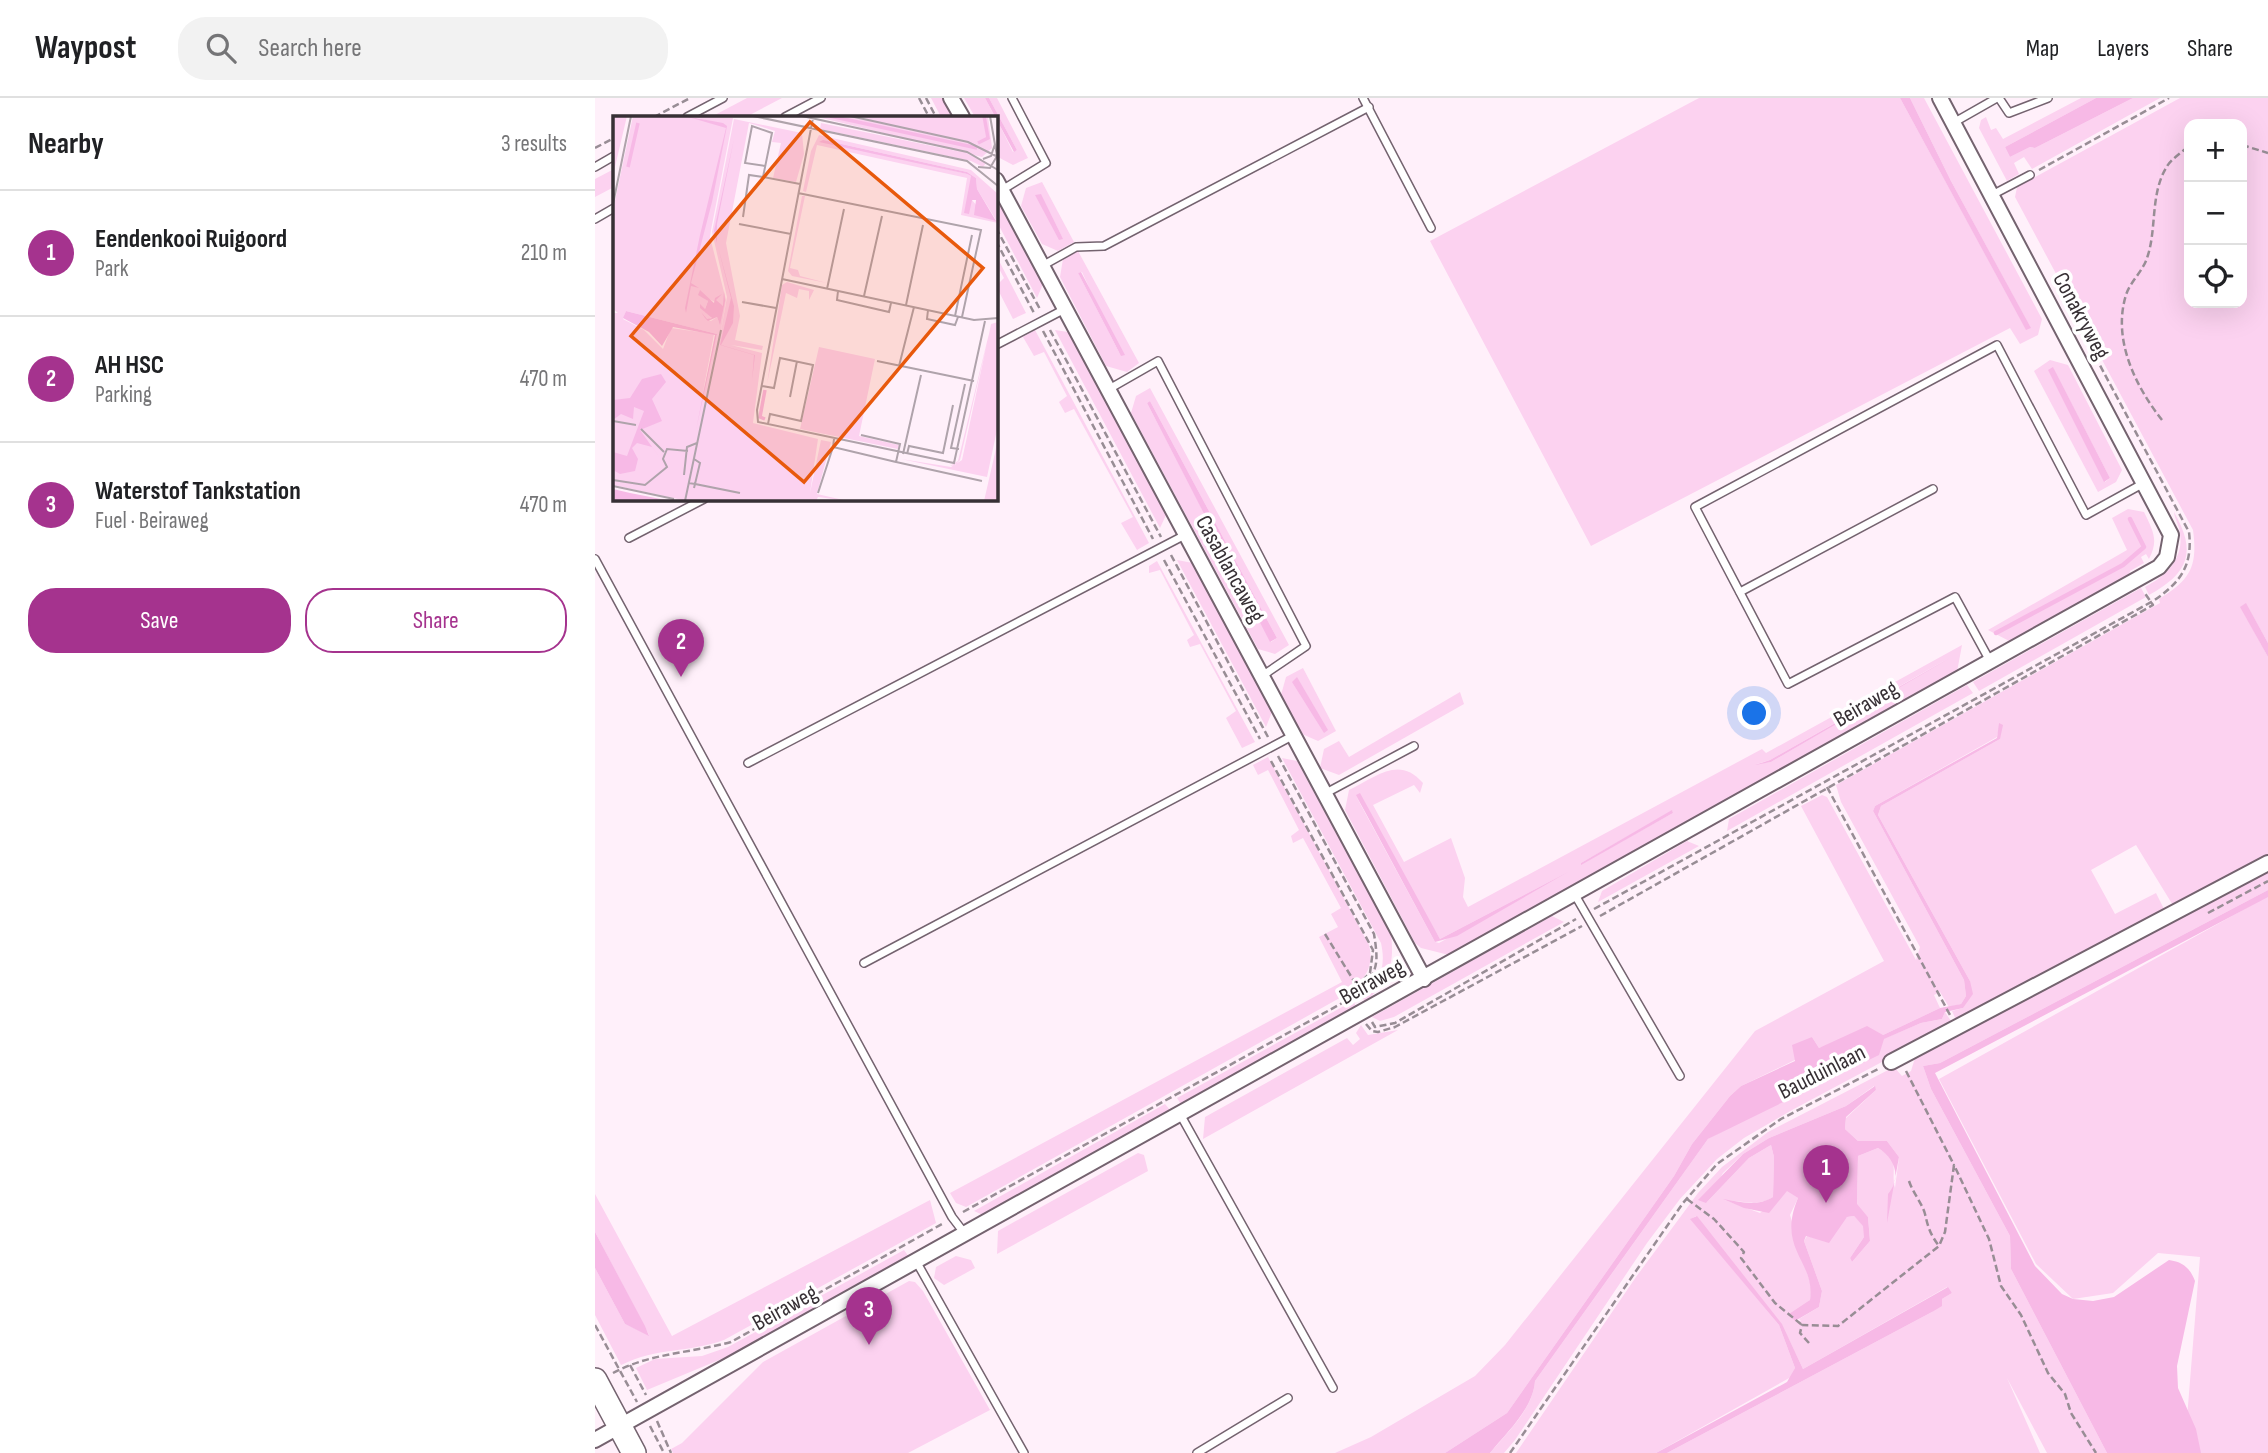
<!DOCTYPE html>
<meta charset="utf-8">
<style>
:root{--surface:#fff;--page:#f2f2f2;--text:#202124;--muted:#757577;--line:#e0e0e0;--accent:#a5338e}
body{margin:0;font-family:"Sofia Sans Condensed",sans-serif;background:var(--page);color:var(--text)}
.controls{position:absolute;right:21px;top:21px;display:grid;overflow:hidden;border-radius:14px;box-shadow:0 7px 28px #0002}
.controls button{width:63px;height:63px;display:grid;place-items:center;padding:0;border:0;border-bottom:2px solid var(--line);background:var(--surface);color:var(--text);font:35px sans-serif}
.you{position:absolute;left:1160px;top:616px;width:24px;height:24px;margin:-18px;border:5px solid #fff;border-radius:50%;background:#1a73e8;box-shadow:0 0 0 10px #1a73e833}
.badge{display:grid;place-items:center;width:46px;height:46px;border-radius:50%;background:var(--accent);color:#fff;font-size:23px;font-weight:700}
.pin{position:absolute;translate:-50% -58px;filter:drop-shadow(0 2px 4px #0008)}
.pin::after{content:'';position:absolute;top:37px;width:24px;height:21px;background:inherit;clip-path:polygon(0 0,100% 0,50% 100%)}
.list{margin:0;padding:0;list-style:none}
h2{display:flex;justify-content:space-between;align-items:center;height:91px;margin:0;padding:0 28px;font-size:30px}
h2 small{font-size:23px;font-weight:400;color:var(--muted)}
.list li{display:grid;grid-template-columns:46px 1fr auto;gap:21px;align-items:center;box-sizing:border-box;height:126px;padding:0 28px;border-top:2px solid var(--line)}
.list b{display:block;font-size:26px;white-space:nowrap}
.list p{margin:0;font-size:23px;white-space:nowrap;color:var(--muted)}
.list em{font-size:23px;font-style:normal;color:var(--muted)}
.actions{display:flex;gap:14px;padding:21px 28px}
.actions a{flex:1;padding:16px 0;border:2px solid var(--accent);border-radius:28px;text-align:center;font-size:24px;color:var(--accent)}
.actions .main{background:var(--accent);color:#fff}
.icon{flex:none;width:38px;height:38px;fill:none;stroke:currentColor;stroke-width:2;stroke-linecap:round;stroke-linejoin:round}
.map{position:relative;flex:none;width:1673px;height:1355px;overflow:hidden}
header{display:flex;align-items:center;gap:42px;box-sizing:border-box;height:98px;padding:0 35px;background:var(--surface);border-bottom:2px solid var(--line)}
header strong{font-size:33px}
nav{display:flex;gap:38px;margin-inline-start:auto;font-size:24px}
.search{width:490px;height:63px;background:var(--page);display:flex;align-items:center;gap:18px;box-sizing:border-box;padding:0 24px;border-radius:28px;color:var(--muted);font-size:26px}
main{display:flex}
aside{flex:1;background:var(--surface)}
.map>svg:first-child{display:block}
</style>
<header>
<strong>Waypost</strong>
<div class="search"><svg class="icon" aria-label="search" viewBox="0 0 24 24"><circle cx="10" cy="10" r="6"/><path d="M15 15l6 6"/></svg>Search here</div>
<nav><a>Map</a><a>Layers</a><a>Share</a></nav>
</header>
<main>
<aside>
<h2>Nearby<small>3 results</small></h2>
<ul class="list">
<li><span class="badge">1</span><div><b>Eendenkooi Ruigoord</b><p>Park</p></div><em>210 m</em></li>
<li><span class="badge">2</span><div><b>AH HSC</b><p>Parking</p></div><em>470 m</em></li>
<li><span class="badge">3</span><div><b>Waterstof Tankstation</b><p>Fuel · Beiraweg</p></div><em>470 m</em></li>
</ul>
<div class="actions"><a class="main">Save</a><a>Share</a></div>
</aside>
<div class="map">
<svg width="1673" height="1355" viewBox="0 0 1673 1355">
<rect width="100%" height="100%" fill="#fff0fa"/>
<g fill="#fcd2f0" fill-rule="evenodd">
<path d="M152,0H187L151,19H116Z"/>
<path d="M336,0H350L360,19H346Z"/>
<path d="M369,0H390L400,19H380Z"/>
<path d="M394,0H402L433,60L418,67L401,58V20L418,54L422,52Z"/>
<path d="M1104,0H1305L1431,231L1435,229L1356,83L1315,0H1329L1447,221L1443,237L1425,246L1415,230L996,448L835,143Z"/>
<path d="M1486,0H1501L1410,49L1415,59L1435,49L1440,50L1538,0H1565L1437,71L1429,59L1419,65L1424,76L1412,83L1384,30L1386,22L1391,19L1396,32L1401,30L1408,41Z"/>
<path d="M1585,0H1673V545L1651,506L1646,509L1673,559V759L1579,809L1541,747L1496,772L1520,816L1561,795L1570,813L1673,769V792L1345,965L1328,968L1336,991L1415,1138L1416,1171L1512,1355H1452L1412,1280L1445,1355H1072L1337,1214L1347,1201L1357,1195L1352,1189L1208,1271L1187,1227L1101,1118L1096,1121L1184,1227L1200,1270L1196,1279L1061,1355H921L1041,1179L1103,1095L1127,1069L1173,1034L1299,969L1307,978L1316,973L1320,960L1421,903L1362,924L1357,913L1368,910L1375,883L1283,717L1286,708L1405,641V626L1402,639L1280,708L1278,713L1369,882L1371,898L1366,906L1354,909L1345,894L1339,897L1345,910L1288,937L1224,950L1217,939L1200,962L1146,988L1135,998L1097,1046L1079,1078L912,1315L850,1355H740L776,1339L880,1278L910,1247L1160,933L1289,863L1206,708L1227,697L1232,699L1321,862L1325,849L1246,704L1241,687L1565,505L1564,501C1595,482 1603,469 1598,432L1420,99L1422,89ZM1594,26H1647V205H1594ZM1279,988L1281,992L1251,1020L1250,1031L1263,1043H1292L1304,1059L1300,1090C1295,1071 1307,1064 1283,1050L1263,1058L1262,1107L1273,1119L1275,1143L1257,1164L1255,1160L1269,1139V1128L1259,1118L1252,1119L1227,1142L1212,1138L1209,1143L1227,1193L1224,1209L1204,1221L1206,1223H1200L1215,1202L1217,1191L1195,1117L1203,1100L1192,1092L1165,1115L1130,1102C1147,1103 1163,1109 1178,1099L1179,1059L1176,1047L1154,1060L1111,1105L1128,1075L1148,1056L1174,1040L1251,1008Z"/>
<path d="M19,71V89L0,99V81Z"/>
<path d="M447,84L479,144L463,153L447,146L426,108L431,90Z"/>
<path d="M401,97L448,186L442,200L401,122Z"/>
<path d="M483,153L544,265L532,274L511,268L465,179L468,161ZM487,174L526,258L483,175Z"/>
<path d="M401,157L431,215L418,221L401,188L409,180L401,165Z"/>
<path d="M440,232L554,445L542,452L526,425L538,419L479,311L470,315L464,304L472,298L449,254L439,258L428,239Z"/>
<path d="M460,232L473,234L571,417L565,430Z"/>
<path d="M1455,262L1473,267L1527,372L1521,384L1503,394L1439,273ZM1458,270L1515,380L1510,384L1454,272Z"/>
<path d="M555,290L694,547L680,556L663,551L536,315L541,298ZM555,303L682,540L676,544L552,305Z"/>
<path d="M1533,411L1549,414C1558,433 1564,442 1554,461L1551,456L1546,459L1549,465L1535,473L1534,479L1418,545L1393,532L1532,452L1517,420Z"/>
<path d="M1579,414C1602,454 1594,475 1554,497L1550,489C1571,478 1589,461 1585,435C1584,427 1579,419 1579,414Z"/>
<path d="M582,462L598,465L677,614L671,629Z"/>
<path d="M562,463L660,644L647,650L631,620L641,613L605,546L595,549L592,542L599,537L565,472L554,475V468Z"/>
<path d="M1546,490L1551,499L1384,593L1378,584Z"/>
<path d="M1367,547L1362,574L854,857L826,850L820,845L750,712L754,692C781,679 804,657 828,685L825,695L819,687L778,707L809,764L856,740L870,780L868,799L873,809L1167,651L1171,655ZM1354,560L1176,664L1162,666L1175,662ZM761,698L845,841L973,774L844,845L840,844ZM1077,713L1078,715L986,766V765Z"/>
<path d="M708,570L741,633L723,643L707,636L686,597L691,579Z"/>
<path d="M1372,587L1378,595L1132,733L1134,721Z"/>
<path d="M865,594L869,606L744,677L725,670L729,651L744,643L754,659Z"/>
<path d="M673,659L774,847C778,863 774,878 760,887L759,892L371,1109L361,1105L355,1095L747,884L724,839L743,829L736,816L746,810L708,740L698,745L696,738L704,732L673,672L663,677L658,667Z"/>
<path d="M687,660L702,663L796,837C800,867 793,884 770,904L767,898C786,883 791,868 786,845Z"/>
<path d="M1092,743L1104,748L1003,804L1007,793Z"/>
<path d="M1673,798V1355H1599L1592,1320L1605,1159L1563,1155L1518,1195L1478,1201L1441,1166L1344,981Z"/>
<path d="M957,818L969,824L799,919L785,923L777,919Z"/>
<path d="M758,903L762,910L587,1008L582,1000Z"/>
<path d="M1350,914L1358,926L1197,1012L1149,1040L1122,1061L1085,1101L1052,1145L920,1342L909,1355H895C912,1335 938,1311 940,1283L1113,1041L1286,948L1288,941L1326,925L1347,921Z"/>
<path d="M766,927L773,937L803,932L608,1041L610,1019L752,940L758,947L765,941L761,935Z"/>
<path d="M570,1006L575,1012L390,1118L379,1113Z"/>
<path d="M543,1055L549,1057L553,1073L402,1156L403,1133Z"/>
<path d="M0,1096L77,1238L335,1102L341,1125L129,1242C93,1255 63,1249 26,1267L0,1217V1170L30,1226L54,1237L0,1134Z"/>
<path d="M309,1152L314,1159L136,1257L52,1292L41,1270L60,1261L107,1258L133,1249Z"/>
<path d="M361,1158L376,1162L380,1170L349,1187L339,1180L341,1169Z"/>
<path d="M314,1183L320,1184L328,1193L395,1312L313,1355H78L76,1351L87,1345L168,1264Z"/>
</g>
<g fill="#f7b9e6">
<path d="M390,0H394L422,52L419,54Z"/>
<path d="M1305,0H1315L1356,83L1436,230L1431,232Z"/>
<path d="M1501,0H1538L1440,50L1435,49L1415,59L1410,49Z"/>
<path d="M446,96L468,141L464,142L440,97Z"/>
<path d="M486,174L530,257L526,258L483,175Z"/>
<path d="M1458,269L1515,380L1509,384L1453,272Z"/>
<path d="M555,303L682,540L675,544L552,305Z"/>
<path d="M1651,505L1673,545V559L1645,509Z"/>
<path d="M1355,560L1176,664L1160,667L1175,662Z"/>
<path d="M702,579L733,632L729,635L697,584Z"/>
<path d="M1404,625L1408,627L1405,641L1286,708L1283,717L1375,883L1378,896L1368,910L1350,914L1347,921L1326,925L1289,941L1284,957L1113,1041L940,1283C938,1311 912,1334 895,1355H850L912,1315L1079,1078L1097,1046L1135,998L1146,988L1200,963L1197,947L1217,939L1224,950L1272,928L1288,937L1345,910L1366,906L1371,898L1369,882L1278,713L1280,708L1402,640Z"/>
<path d="M765,695L845,841L973,774L862,838L840,844L761,697Z"/>
<path d="M1077,712L1078,715L986,767V765Z"/>
<path d="M1673,792V799L1340,975L1440,1168L1467,1196L1478,1201L1498,1203L1519,1199L1574,1162C1588,1164 1595,1170 1600,1183L1582,1268L1583,1290L1601,1331L1606,1355H1512L1416,1171L1415,1138L1336,991L1328,968L1345,965Z"/>
<path d="M1280,988L1281,992L1251,1019L1250,1031L1263,1043H1292L1304,1059L1292,1125L1293,1096C1307,1080 1300,1060 1283,1050L1263,1058L1262,1106L1273,1119L1275,1143L1257,1164L1255,1160L1269,1139L1268,1128L1259,1118L1252,1119L1234,1145L1211,1138L1209,1143L1227,1193L1224,1209L1200,1223L1194,1216L1215,1202C1221,1163 1181,1152 1203,1100L1192,1093L1174,1115L1149,1110L1128,1101C1145,1104 1162,1109 1178,1099L1179,1059L1176,1047L1154,1060L1111,1105L1103,1102L1148,1056L1174,1040L1251,1008Z"/>
<path d="M1102,1118L1187,1226L1208,1271L1353,1189L1357,1195L1347,1201V1208L1337,1214L1072,1355H1061L1192,1284L1200,1270L1184,1227L1095,1121Z"/>
<path d="M0,1134L50,1228L54,1238L30,1226L0,1170Z"/>
</g>
<g fill="none" stroke-linecap="round" stroke-linejoin="round">
<path stroke="#f7b9e6" stroke-width="4.5" d="M1401,535L1528,467L1549,449L1535,421"/>
<g stroke="#74636f" stroke-width="10">
<g id="service">
<path d="M768,0L836,130"/>
<path d="M1404,0L1414,15L1453,0"/>
<path d="M92,19L128,0"/>
<path d="M190,19L226,0"/>
<path d="M1358,25L1402,0"/>
<path d="M0,69L19,58"/>
<path d="M407,92L451,65L417,0"/>
<path d="M1397,97L1435,77"/>
<path d="M0,121L19,110"/>
<path d="M447,168L481,149L509,148L774,9"/>
<path d="M401,247L468,212"/>
<path d="M514,291L563,263L711,548L667,578"/>
<path d="M34,440L109,401"/>
<path d="M0,461L357,1119L370,1136"/>
<path d="M1145,494L1338,391"/>
<path d="M1395,563L1360,499L1193,586L1100,409L1402,247L1491,417L1549,385"/>
<path d="M153,665L590,437"/>
<path d="M731,695L819,648"/>
<path d="M980,797L1085,978"/>
<path d="M269,865L699,637"/>
<path d="M585,1016L738,1290"/>
<path d="M321,1163L429,1355"/>
<path d="M602,1355L693,1300"/>
</g>
</g>
<g stroke="#74636f" stroke-width="18">
<g id="minor">
<path d="M356,0L367,19"/>
<path d="M401,82L829,881"/>
<path d="M1296,964L1673,765"/>
<path d="M0,1342L1564,469L1572,459L1576,437L1345,0"/>
</g>
</g>
<g stroke="#74636f" stroke-width="26">
<path id="primary" d="M0,1282L39,1355"/>
</g>
<g stroke="#988d95" stroke-width="2.5" stroke-dasharray="7 3.5" stroke-linecap="butt">
<path d="M324,0L334,19"/>
<path d="M331,0L341,19"/>
<path d="M59,19L95,0"/>
<path d="M1647,47L1673,55"/>
<path d="M0,50L19,40"/>
<path d="M1444,72L1574,0"/>
<path d="M401,130L446,213"/>
<path d="M401,143L439,215"/>
<path d="M455,232L566,439"/>
<path d="M448,233L558,441"/>
<path d="M1567,322C1541,289 1517,242 1531,197C1535,184 1548,173 1552,160C1562,132 1555,97 1571,70C1575,62 1587,54 1594,48"/>
<path d="M576,457L673,639"/>
<path d="M569,462L665,641"/>
<path d="M683,658L779,836C784,867 783,875 760,898L762,901"/>
<path d="M676,663L778,852L775,875L762,888"/>
<path d="M1232,689L1355,917"/>
<path d="M999,811L1558,503C1585,485 1598,468 1594,434L1484,228"/>
<path d="M1613,815L1673,783"/>
<path d="M1005,818L1558,507L1549,494"/>
<path d="M730,836L762,888L760,898"/>
<path d="M777,924L780,929L800,925L981,821"/>
<path d="M771,926L777,933L783,934L800,929L987,828"/>
<path d="M1311,973L1359,1067"/>
<path d="M1314,1083C1318,1095 1327,1105 1330,1116C1333,1129 1335,1136 1344,1148"/>
<path d="M1092,1101L1119,1121L1149,1154L1146,1160L1180,1205L1207,1227"/>
<path d="M368,1114L760,898"/>
<path d="M0,1227L42,1304"/>
<path d="M1214,1245L1205,1235L1207,1227L1243,1228L1344,1148L1350,1134L1359,1067L1394,1141L1406,1188L1426,1217L1453,1275L1470,1296L1476,1315L1501,1355"/>
<path d="M35,1267L51,1297"/>
<path d="M18,1275C55,1255 96,1255 136,1244L347,1126"/>
<path d="M62,1323L76,1355"/>
<path d="M55,1328L69,1355"/>
<path d="M915,1355L1088,1105L1122,1066L1186,1021L1283,971"/>
</g>
<use href="#service" stroke="#fff" stroke-width="7"/>
<use href="#minor" stroke="#fff" stroke-width="14"/>
<use href="#primary" stroke="#fff" stroke-width="23"/>
</g>
<g text-anchor="middle" dominant-baseline="central" stroke-width="7" stroke-linejoin="round" paint-order="stroke">
<g font-size="23" fill="#373035" stroke="#fff">
<text transform="translate(1486 218) rotate(62)">Conakryweg</text>
<text transform="translate(635 471) rotate(61)">Casablancaweg</text>
<text transform="translate(1271 606) rotate(-30)">Beiraweg</text>
<text transform="translate(777 884) rotate(-29)">Beiraweg</text>
<text transform="translate(1227 974) rotate(-27)">Bauduinlaan</text>
<text transform="translate(190 1210) rotate(-29)">Beiraweg</text>
</g>
</g>
<g transform="translate(18 18)">
<rect width="385" height="385" fill="#fff0fa"/>
<path d="M0,0H14L1,55H0ZM20,0H72L113,10L78,0L120,2L98,114L97,121L113,184L106,226L114,181L99,116L121,3L189,17L191,38L183,66L160,62L168,27L159,26L162,15L136,7L113,127L127,200L122,224L150,230L149,234L118,229L149,237L140,307L205,323L197,377L208,324L218,326L204,378L235,385L205,381L203,385H74L0,369V197H5L0,193V94ZM86,178L110,190L106,206L104,201L98,205L95,204L100,200L91,195L95,185ZM13,195L104,218L90,276L101,218L58,212L50,233L31,214L10,203ZM375,0L379,32L369,41L209,2ZM208,7L353,37L373,47L370,51L358,45L207,13ZM206,19L358,54L385,78V107L348,99L354,62L204,29L193,76L190,75L198,35ZM210,24L354,56L363,62L364,73L383,104L374,102L359,84L358,60L354,58ZM189,80H192L177,152L185,154L187,160L214,167L179,160L175,155ZM174,166L201,174L196,184V175L186,173L184,182L173,177L154,268L169,169ZM379,205L347,344L342,349L337,350L345,345ZM385,206V309L374,361L288,343L338,351L349,344L378,208ZM206,231L262,243L246,320L286,329L285,333L187,313ZM385,321V385H371L382,337Z" fill="#fcd2f0" fill-rule="evenodd"/>
<path d="M72,0L110,7L114,10L99,86L78,167L86,172H109H86L78,170L73,197L72,192L87,119L113,12ZM121,23L104,108V127L121,190L120,207L108,229L142,239L139,265L141,239L107,229L118,182L101,115ZM210,24L354,56L363,62L364,73L383,105L361,99L363,84H359L356,98L351,97L358,60L354,58L206,26ZM87,174L101,187L102,182L109,178L103,184L110,190L111,175L112,185L107,209L104,201L95,205L92,202L88,196L94,203L99,202L87,192V188L92,193L95,185L85,179ZM13,195L104,218L83,314L102,219L60,211L49,230L36,216L10,202ZM48,258L53,266L39,283L49,305L27,314L47,342L39,331L24,327L19,332L25,343L22,355L7,358L0,354V336L14,340L31,295L21,291L20,303L8,298L0,304V284L17,282L29,263ZM0,373L17,377L58,385H0Z" fill="#f7b9e6"/>
<path fill="none" stroke="#f7b9e6" stroke-width="3.5" d="M217,0L364,32M365,27L375,22L371,0M15,51L25,7M152,274L147,301L152,303"/>
<path fill="none" stroke="#afa3ab" stroke-width="2" d="M140,0L354,45L385,70M189,0L354,36L385,54M237,0L355,26L385,41M200,2L144,294L145,306L341,347L372,205M370,43L378,40L382,28M152,50L132,47L139,10L159,17L150,61L187,68M365,51L377,52L384,40L377,0M185,77L368,114L349,201M0,88L18,0M130,101L136,59L150,61M126,108L178,118M169,163L361,204L385,202M214,173L231,93M225,175L224,184L276,196L278,187M251,180L269,100M129,186L163,192M293,189L310,109M315,194L314,203L342,209L345,201M342,200L359,119M264,245L361,265M286,250L301,191M149,270L161,272L167,242L200,249L188,305L157,298L155,308M177,281L184,245M0,305L23,309M28,313L51,336M248,319L287,328L283,346L369,365M221,323L220,331L283,346M346,333L338,332L352,268M290,338L308,259M294,338L296,330L330,337L340,289M71,359L74,331L84,327M0,364L32,369L54,351L50,343L54,333L75,335M75,367L82,368L87,347L81,343M0,370L61,383M81,372L82,368L127,377M205,377L220,331M72,385L108,214"/>
<path fill="#e8590c" fill-opacity="0.15" stroke="#e8590c" stroke-width="3.5" d="M197,6L370,152L191,366L18,220Z"/>
<rect width="385" height="385" fill="none" stroke="#373035" stroke-width="3.5"/>
</g>
</svg>
<div class="controls">
<button>+</button>
<button>−</button>
<button><svg class="icon" aria-label="locate" viewBox="0 0 24 24"><circle cx="12" cy="12" r="6"/><path d="M12 2v4M12 18v4M2 12h4M18 12h4"/></svg></button>
</div>
<div class="you"></div>
<div class="pin badge" style="left:1231px;top:1105px">1</div>
<div class="pin badge" style="left:86px;top:579px">2</div>
<div class="pin badge" style="left:274px;top:1247px">3</div>
</div>
</main>
